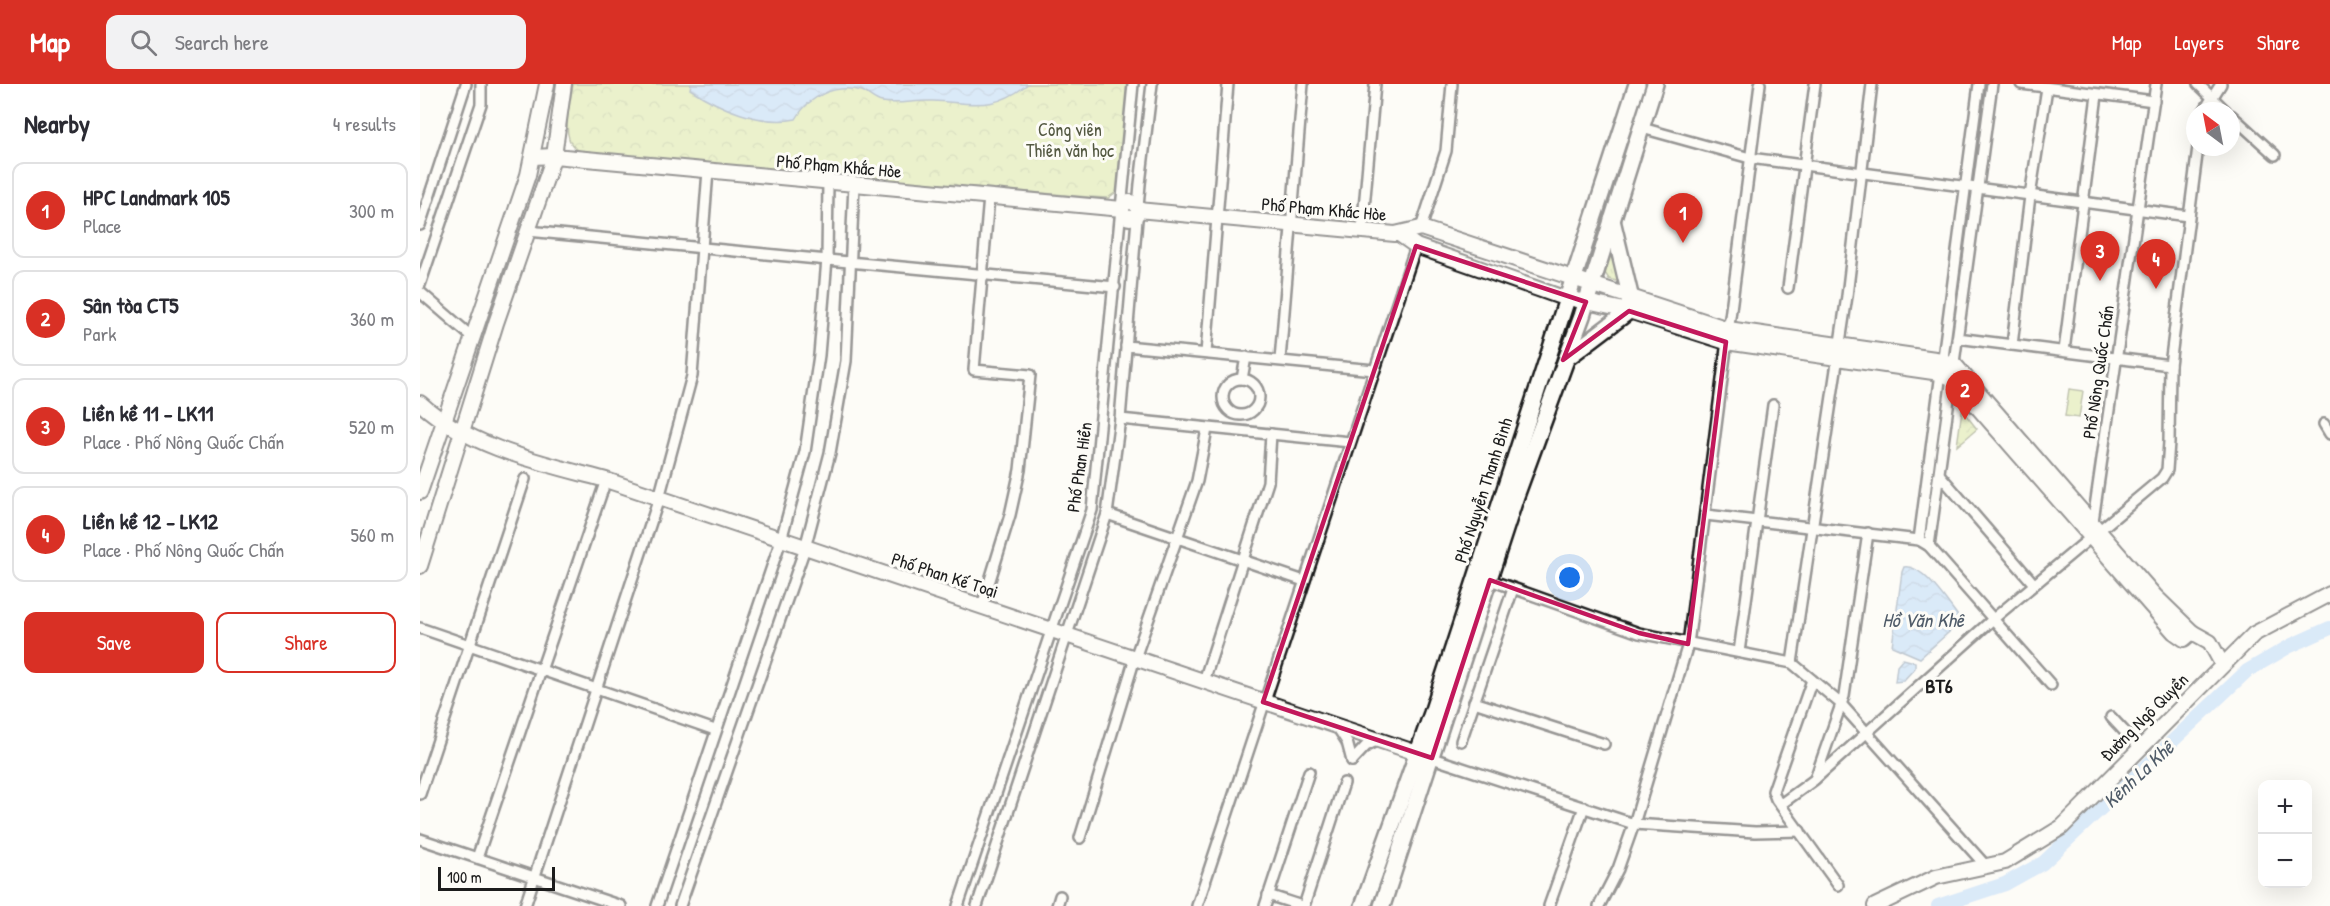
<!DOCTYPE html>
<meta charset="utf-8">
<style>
:root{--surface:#fff;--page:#f2f2f3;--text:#2b2b33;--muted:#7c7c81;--line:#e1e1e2;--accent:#d93025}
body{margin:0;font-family:"Patrick Hand",sans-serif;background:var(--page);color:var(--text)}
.controls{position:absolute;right:18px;bottom:18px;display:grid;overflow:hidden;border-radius:12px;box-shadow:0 6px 24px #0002}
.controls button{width:54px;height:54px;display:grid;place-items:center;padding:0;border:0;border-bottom:2px solid var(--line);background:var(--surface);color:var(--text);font:30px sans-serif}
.compass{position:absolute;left:1766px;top:18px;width:54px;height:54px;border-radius:50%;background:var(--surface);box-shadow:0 6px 24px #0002;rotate:328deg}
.scale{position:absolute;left:18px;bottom:15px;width:117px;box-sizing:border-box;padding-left:6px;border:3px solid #1c1c1c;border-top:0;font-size:16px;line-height:21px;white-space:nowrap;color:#1c1c1c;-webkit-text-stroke:4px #fdfcf7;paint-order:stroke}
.you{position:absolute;left:1150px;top:494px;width:21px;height:21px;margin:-15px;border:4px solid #fff;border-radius:50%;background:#1a73e8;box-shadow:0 0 0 9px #1a73e833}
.badge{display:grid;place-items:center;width:39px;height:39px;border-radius:50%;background:var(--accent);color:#fff;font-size:20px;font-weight:700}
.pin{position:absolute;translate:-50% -50px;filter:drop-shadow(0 2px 3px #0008)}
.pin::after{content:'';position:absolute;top:32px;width:21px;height:18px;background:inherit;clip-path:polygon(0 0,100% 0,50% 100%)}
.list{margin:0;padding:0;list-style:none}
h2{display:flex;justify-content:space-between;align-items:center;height:78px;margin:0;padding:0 24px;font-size:26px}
h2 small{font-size:20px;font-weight:400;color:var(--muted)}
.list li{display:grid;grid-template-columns:39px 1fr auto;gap:18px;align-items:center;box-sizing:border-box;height:96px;margin:0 12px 12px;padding:0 12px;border:2px solid var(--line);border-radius:12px}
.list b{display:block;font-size:22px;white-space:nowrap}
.list p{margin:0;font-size:20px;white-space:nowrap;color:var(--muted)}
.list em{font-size:20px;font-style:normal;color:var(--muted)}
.actions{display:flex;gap:12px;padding:18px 24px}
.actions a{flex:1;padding:14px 0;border:2px solid var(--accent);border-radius:12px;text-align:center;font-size:21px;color:var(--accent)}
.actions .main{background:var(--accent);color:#fff}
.icon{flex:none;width:33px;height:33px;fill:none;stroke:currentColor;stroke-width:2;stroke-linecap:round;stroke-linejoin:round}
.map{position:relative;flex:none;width:1910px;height:822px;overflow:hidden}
header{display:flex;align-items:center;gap:36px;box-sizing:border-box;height:84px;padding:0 30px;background:var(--accent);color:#fff}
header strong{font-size:28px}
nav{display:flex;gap:33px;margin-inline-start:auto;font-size:21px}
.search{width:420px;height:54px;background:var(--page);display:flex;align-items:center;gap:15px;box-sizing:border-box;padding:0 21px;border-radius:12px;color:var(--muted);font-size:22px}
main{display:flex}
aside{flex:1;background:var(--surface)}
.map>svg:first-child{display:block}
</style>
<header>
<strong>Map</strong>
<div class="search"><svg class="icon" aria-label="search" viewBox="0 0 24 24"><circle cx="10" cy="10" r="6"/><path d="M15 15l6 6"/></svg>Search here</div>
<nav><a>Map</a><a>Layers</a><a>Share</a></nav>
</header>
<main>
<aside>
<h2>Nearby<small>4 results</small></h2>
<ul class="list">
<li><span class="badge">1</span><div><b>HPC Landmark 105</b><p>Place</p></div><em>300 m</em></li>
<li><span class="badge">2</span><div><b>Sân tòa CT5</b><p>Park</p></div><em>360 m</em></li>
<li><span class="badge">3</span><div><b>Liền kề 11 - LK11</b><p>Place · Phố Nông Quốc Chấn</p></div><em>520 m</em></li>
<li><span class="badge">4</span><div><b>Liền kề 12 - LK12</b><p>Place · Phố Nông Quốc Chấn</p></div><em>560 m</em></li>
</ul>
<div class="actions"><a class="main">Save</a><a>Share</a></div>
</aside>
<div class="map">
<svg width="1910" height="822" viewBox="0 0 1910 822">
<defs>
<pattern id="grass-tufts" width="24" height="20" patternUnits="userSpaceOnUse" patternTransform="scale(1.5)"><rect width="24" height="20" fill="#d4e498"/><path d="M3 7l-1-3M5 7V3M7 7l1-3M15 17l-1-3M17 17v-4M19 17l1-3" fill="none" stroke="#b5c382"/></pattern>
<pattern id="park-crowns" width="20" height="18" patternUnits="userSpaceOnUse" patternTransform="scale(1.5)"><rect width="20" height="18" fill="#d4e498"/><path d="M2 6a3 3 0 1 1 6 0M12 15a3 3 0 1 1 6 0" fill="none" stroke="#b5c382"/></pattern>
<pattern id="water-waves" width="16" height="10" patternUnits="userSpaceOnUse" patternTransform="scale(1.5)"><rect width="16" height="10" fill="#b0d4f8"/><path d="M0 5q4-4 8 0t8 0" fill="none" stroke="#97b5d4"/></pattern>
</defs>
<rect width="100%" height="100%" fill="#fdfcf7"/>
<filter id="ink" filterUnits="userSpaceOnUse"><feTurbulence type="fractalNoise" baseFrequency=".0167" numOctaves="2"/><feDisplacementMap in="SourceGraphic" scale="12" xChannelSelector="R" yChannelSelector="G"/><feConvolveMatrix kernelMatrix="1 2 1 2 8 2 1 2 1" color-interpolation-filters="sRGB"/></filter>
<g filter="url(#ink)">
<path fill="url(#grass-tufts)" stroke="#78805a" stroke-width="1.5" d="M1192,164L1200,198L1189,195L1185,189Z"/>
<g fill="url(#park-crowns)" stroke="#78805a" stroke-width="1.5">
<path d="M153,0H711L703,103L688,114L668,113L173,70C167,68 159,67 155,64C140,52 151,16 153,0Z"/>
<path d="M1542,326L1557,345L1537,362Z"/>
</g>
<path fill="#d4e498" stroke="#78805a" stroke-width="1.5" d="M1649,305L1663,307L1659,334L1645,332Z"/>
<g fill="url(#water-waves)" stroke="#758aa0" stroke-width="1.5">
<path d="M271,0H608C573,28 553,19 513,17C497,16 477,21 462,18C455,17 449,10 442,7C416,0 389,11 376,35C340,42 299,24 270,5Z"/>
<path d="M1484,483C1503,480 1527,518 1538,532L1537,541L1500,574L1472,562L1482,488Z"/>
<path d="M1483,575L1495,578V584L1483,597L1475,598L1477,582Z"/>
</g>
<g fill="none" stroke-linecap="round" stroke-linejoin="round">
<path stroke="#b0d4f8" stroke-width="14" d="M1518,822L1585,800L1623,779L1827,587L1870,562L1910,544"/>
<g stroke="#1c1c1c" stroke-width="14">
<g id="street">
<path d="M1601,0L1734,17"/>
<path d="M1778,0L1806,27"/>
<path d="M1784,27L1801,0"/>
<path d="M1811,31L1855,71"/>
<path d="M1222,44L1330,74L1768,132"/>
<path d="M0,141L46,0"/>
<path d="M1001,144L1026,67L1032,0"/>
<path d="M108,147C304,165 499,186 695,203"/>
<path d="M942,147L955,0"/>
<path d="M0,201L61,20V0"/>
<path d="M1368,204L1395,0"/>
<path d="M0,208L52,253"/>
<path d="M1537,254L1750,281"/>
<path d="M1592,261L1610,112L1627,4"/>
<path d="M706,262L954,286"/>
<path d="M1644,267L1677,11"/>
<path d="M786,269L808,0"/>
<path d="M860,276L883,0"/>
<path d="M822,295L826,273"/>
<circle cx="821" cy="313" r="18"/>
<path d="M700,335L930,358"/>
<path d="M1904,340L1910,350"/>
<path d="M1519,390L1614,500"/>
<path d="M687,430L884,497"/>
<path d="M1286,431L1499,456L1509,462L1631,601"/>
<path d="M1673,437L1736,0"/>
<path d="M1499,456L1559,0"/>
<path d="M1509,462L1572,0"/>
<path d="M1070,496L1219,549L1372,579L1421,620L1565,781"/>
<path d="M562,522L590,431L600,386L610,291L554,286L569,113"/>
<path d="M0,544L295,646"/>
<path d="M1319,568L1353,321"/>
<path d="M1372,579L1427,212L1452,0"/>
<path d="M1392,596L1353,707L1356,715L1418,801"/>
<path d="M784,597L848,398L851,350"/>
<path d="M1054,618L1184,660"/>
<path d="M1691,633L1719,663"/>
<path d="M918,644L927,658L932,677"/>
<path d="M1041,657L1093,505"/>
<path d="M1012,674L1214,740L1335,748L1380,747"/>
<path d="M932,677L946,662L958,656"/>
<path d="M1395,695L1424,612L1448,449"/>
<path d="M0,710L105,395"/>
<path d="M1361,720L1394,696L1572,536L1742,394L1747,386L1749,358L1750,281L1778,63"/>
<path d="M660,754L715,574L777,397L787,345"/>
<path d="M0,755L201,822"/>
<path d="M57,774L186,396"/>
<path d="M848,811L882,822"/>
<path d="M105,822L239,414L272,292L288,87"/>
<path d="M237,822L361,456L385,368L399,271L407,175L408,99"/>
<path d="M260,822L385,464L410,369L426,277L434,101"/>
<path d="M538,822L672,426L713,0"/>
<path d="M557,822L687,430L700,335L720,100L732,0"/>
<path d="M637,822L640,812"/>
<path d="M777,822L996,162"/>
<path d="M845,822L889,688"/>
<path d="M884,822L924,699"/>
<path d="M1129,822L1164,723"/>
<path d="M1179,822L1198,785L1214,740L1268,560L1340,0"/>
</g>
</g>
<g stroke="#1c1c1c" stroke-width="18">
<g id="secondary">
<path d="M113,73L134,72L702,125"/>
<circle cx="710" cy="126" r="8"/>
<path d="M718,126L975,150L1001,144L1308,245L1522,276L1535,281L1735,512L1772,548L1764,555L1754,548L1533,295L1520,289L1306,258L1209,227L1138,212L996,162L979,150"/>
<path d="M0,319C50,364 122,379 186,396L1006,672"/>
<path d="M0,408L108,91L127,0"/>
<path d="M0,482L76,239L134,72L144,0"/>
<path d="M1772,548L1790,558L1802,580"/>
<path d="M1455,822L1516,793L1585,778L1642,743L1834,550L1910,510"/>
</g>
</g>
<g stroke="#1c1c1c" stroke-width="20">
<g id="primary">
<path d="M1147,274L1209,227L1210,211L1192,136"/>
<path d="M943,822L1012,629L1217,0"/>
<path d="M962,822L1096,412L1162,232L1235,0"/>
</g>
</g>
<use href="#street" stroke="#fdfcf7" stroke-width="9"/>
<use href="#secondary" stroke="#fdfcf7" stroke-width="14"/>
<use href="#primary" stroke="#fdfcf7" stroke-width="15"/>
</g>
</g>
<path d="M0 0H1910V822H0ZM996,162L1166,218L1143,276L1209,227L1306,258L1268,560L1219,549L1070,496L1012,674L843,618Z" fill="#fdfcf7" fill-opacity=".55" fill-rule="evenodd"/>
<path fill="none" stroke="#c2185b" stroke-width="4.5" stroke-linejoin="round" d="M996,162L1166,218L1143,276L1209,227L1306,258L1268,560L1219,549L1070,496L1012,674L843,618Z"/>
<g text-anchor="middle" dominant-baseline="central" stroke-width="6" stroke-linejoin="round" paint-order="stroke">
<g font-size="18" fill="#535841" stroke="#fdfcf7">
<text x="650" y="45">Công viên<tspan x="650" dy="21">Thiên văn học</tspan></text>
</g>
<g font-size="18" fill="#1c1c1c" stroke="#fdfcf7">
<text transform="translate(419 82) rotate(5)">Phố Phạm Khắc Hòe</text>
<text transform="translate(904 125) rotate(5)">Phố Phạm Khắc Hòe</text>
<text transform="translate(1678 288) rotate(-82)">Phố Nông Quốc Chấn</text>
<text transform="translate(659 383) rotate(-82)">Phố Phan Hiền</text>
<text transform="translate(1063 406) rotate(-72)">Phố Nguyễn Thanh Bình</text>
<text transform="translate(525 491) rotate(18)">Phố Phan Kế Toại</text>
<text transform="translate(1724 633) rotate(-45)">Đường Ngô Quyền</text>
</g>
<g font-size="20" font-style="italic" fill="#505c69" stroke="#fdfcf7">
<text x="1503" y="535">Hồ Văn Khê</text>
<text transform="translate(1718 690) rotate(-43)">Kênh La Khê</text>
</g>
<g font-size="20" font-weight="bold" fill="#1c1c1c" stroke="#fdfcf7">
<text x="1519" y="601">BT6</text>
</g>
</g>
</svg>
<div class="controls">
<button>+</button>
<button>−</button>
</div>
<svg class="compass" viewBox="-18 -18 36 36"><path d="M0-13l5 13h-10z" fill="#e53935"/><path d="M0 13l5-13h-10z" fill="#7c7c81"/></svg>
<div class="scale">100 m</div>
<div class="you"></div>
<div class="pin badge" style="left:1263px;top:159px">1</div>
<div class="pin badge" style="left:1545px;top:336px">2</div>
<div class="pin badge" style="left:1680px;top:197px">3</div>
<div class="pin badge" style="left:1736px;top:205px">4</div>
</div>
</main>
